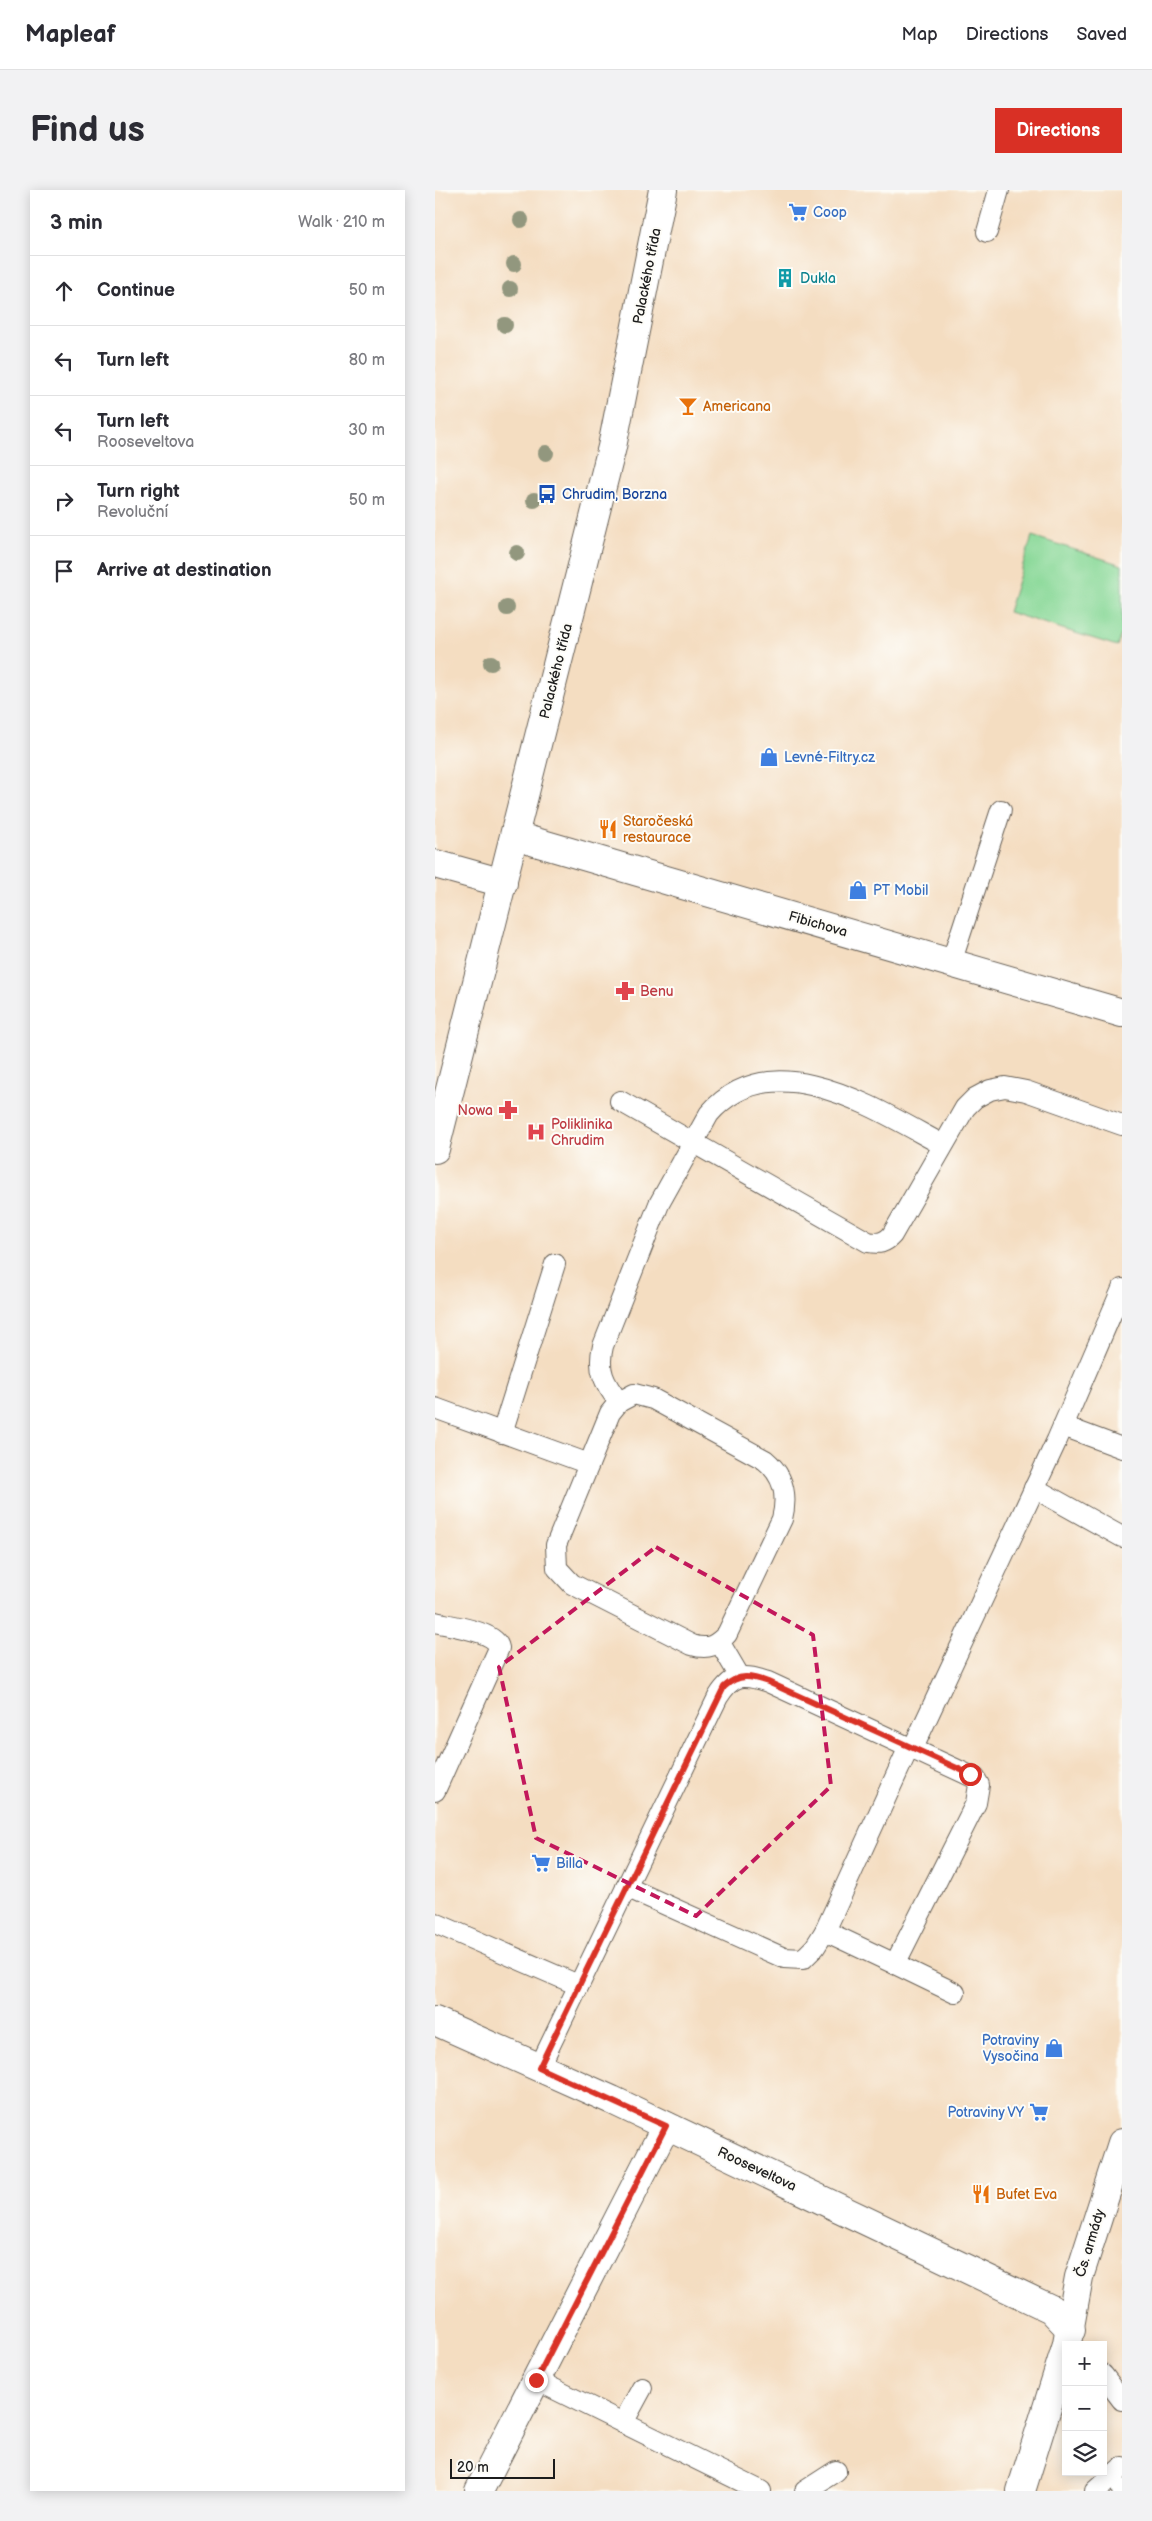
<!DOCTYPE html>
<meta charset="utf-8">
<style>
:root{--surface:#fff;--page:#f2f2f3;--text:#2b2b33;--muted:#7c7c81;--line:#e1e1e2;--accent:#d93025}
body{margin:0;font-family:"Balsamiq Sans",sans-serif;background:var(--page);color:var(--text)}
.controls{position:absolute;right:15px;bottom:15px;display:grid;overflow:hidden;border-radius:0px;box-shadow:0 2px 12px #0003}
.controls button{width:45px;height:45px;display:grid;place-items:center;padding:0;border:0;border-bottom:1px solid var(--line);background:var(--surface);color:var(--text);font:25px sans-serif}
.scale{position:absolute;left:15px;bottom:12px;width:105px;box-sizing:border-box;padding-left:5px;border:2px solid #1c1c1c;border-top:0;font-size:14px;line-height:18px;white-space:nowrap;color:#1c1c1c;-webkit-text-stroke:4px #fdfcf7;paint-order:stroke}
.stop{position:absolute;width:15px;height:15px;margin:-11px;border:4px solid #d93025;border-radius:50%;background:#fff}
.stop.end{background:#d93025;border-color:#fff;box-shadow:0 1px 5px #0008}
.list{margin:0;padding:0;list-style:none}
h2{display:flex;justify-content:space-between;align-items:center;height:65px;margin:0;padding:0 20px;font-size:21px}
h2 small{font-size:16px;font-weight:400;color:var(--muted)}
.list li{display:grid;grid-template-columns:32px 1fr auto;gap:15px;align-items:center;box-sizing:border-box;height:70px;padding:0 20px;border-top:1px solid var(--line)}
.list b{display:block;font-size:19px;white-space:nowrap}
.list p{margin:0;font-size:16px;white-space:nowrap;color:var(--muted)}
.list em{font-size:16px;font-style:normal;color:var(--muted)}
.icon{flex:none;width:28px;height:28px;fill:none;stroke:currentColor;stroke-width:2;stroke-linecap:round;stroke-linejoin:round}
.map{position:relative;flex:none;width:687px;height:2301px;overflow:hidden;border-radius:0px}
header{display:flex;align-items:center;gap:30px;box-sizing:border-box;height:70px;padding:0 25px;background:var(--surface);border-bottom:1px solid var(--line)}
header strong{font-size:24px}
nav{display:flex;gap:28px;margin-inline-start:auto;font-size:18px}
.intro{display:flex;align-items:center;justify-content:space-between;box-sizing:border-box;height:120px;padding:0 30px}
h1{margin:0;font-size:35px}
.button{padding:12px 22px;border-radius:0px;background:var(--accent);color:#fff;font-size:18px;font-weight:700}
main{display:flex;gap:30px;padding:0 30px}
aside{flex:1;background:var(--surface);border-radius:0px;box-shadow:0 2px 12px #0003}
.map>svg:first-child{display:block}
</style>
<header>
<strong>Mapleaf</strong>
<nav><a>Map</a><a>Directions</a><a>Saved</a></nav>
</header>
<div class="intro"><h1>Find us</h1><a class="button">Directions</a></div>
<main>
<aside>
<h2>3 min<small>Walk · 210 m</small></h2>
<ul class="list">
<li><svg class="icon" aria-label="ahead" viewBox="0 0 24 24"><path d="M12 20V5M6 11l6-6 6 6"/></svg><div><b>Continue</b></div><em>50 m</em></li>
<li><svg class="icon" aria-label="left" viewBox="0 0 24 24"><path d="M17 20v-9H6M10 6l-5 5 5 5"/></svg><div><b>Turn left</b></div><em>80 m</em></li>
<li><svg class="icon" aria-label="left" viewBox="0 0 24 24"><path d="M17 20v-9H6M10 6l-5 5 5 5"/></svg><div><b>Turn left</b><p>Rooseveltova</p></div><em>30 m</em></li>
<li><svg class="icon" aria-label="right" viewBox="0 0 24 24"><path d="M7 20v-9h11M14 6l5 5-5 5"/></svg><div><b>Turn right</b><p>Revoluční</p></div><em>50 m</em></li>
<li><svg class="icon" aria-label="arrive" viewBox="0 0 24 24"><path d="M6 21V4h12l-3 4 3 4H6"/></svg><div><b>Arrive at destination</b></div></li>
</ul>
</aside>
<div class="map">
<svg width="687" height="2301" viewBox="0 0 687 2301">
<rect width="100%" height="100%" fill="#fdfcf7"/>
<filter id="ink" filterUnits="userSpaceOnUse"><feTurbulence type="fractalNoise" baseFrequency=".02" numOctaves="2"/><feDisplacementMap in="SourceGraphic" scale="10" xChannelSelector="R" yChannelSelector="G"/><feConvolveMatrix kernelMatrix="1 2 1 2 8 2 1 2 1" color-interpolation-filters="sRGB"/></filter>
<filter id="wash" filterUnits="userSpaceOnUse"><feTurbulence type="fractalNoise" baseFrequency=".0096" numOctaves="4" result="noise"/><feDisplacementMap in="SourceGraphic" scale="20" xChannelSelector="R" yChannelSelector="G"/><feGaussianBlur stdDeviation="1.12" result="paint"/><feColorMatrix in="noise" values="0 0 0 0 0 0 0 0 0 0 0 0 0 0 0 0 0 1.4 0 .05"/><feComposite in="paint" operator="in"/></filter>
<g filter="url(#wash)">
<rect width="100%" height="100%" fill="#f4ddc1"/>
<path fill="#88d897" stroke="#527a5a" d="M597,346L687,375V441L682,456L573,422Z"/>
</g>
<g filter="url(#ink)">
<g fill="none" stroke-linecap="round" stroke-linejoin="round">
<g stroke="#686056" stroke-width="22">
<g id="service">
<path d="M552,42L564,0"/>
<path d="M516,773L566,620"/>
<path d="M185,911L433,1052C444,1054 450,1053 457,1045L530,918L540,908L555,900L570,897L591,901L687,935"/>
<path d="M199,1204L218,1209L330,1270C349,1286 353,1305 347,1329L292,1444C281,1456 273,1460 257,1455L137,1394L122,1378L121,1355L175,1223L184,1212Z"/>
<path d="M184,1212C169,1193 162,1180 168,1156L224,1014L274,924C338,850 442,920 508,955"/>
<path d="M0,1218L154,1274"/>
<path d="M628,1236L687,1258"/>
<path d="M67,1243L120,1074"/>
<path d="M599,1298L687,1347"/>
<path d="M0,1432C16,1436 61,1441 64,1458L0,1601"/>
<path d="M285,1453L305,1487"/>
<path d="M478,1558L622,1250L687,1099"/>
<path d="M191,1697L349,1768L368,1769L380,1757L390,1741L460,1774"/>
<path d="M0,1733L143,1795"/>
<path d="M390,1741L474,1557"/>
<path d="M104,1878L283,1507C298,1483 309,1484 333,1492L540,1588L544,1595L541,1613L460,1774L520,1803"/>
<path d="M668,2185L687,2210"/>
<path d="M101,2190L326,2301"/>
<path d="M188,2233L207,2198"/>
<path d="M370,2301L401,2281"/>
<path d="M660,2301L687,2277"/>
<path d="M687,2301V2299"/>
</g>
</g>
<g stroke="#686056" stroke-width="30">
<g id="minor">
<path d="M80,646L687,823"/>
<path d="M0,674L68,693"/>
<path d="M0,1831L177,1910L616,2119L636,2140"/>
<path d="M632,2153L644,2087L687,1953"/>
<path d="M44,2301L231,1936"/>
<path d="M586,2301L631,2157"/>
</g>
</g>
<g stroke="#686056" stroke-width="30">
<path id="primary" d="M0,959L177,257L228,0"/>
</g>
<use href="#service" stroke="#fff" stroke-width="20"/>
<use href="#minor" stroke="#fff" stroke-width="28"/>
<use href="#primary" stroke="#fff" stroke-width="28"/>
</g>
<g fill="#92977e">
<circle cx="86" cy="30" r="8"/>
<circle cx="79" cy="74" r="8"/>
<circle cx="75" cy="99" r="8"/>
<circle cx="70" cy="135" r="8"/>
<circle cx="111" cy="263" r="8"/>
<circle cx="99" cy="310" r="8"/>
<circle cx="82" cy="363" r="8"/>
<circle cx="72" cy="418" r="8"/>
<circle cx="56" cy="473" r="8"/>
</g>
</g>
<g fill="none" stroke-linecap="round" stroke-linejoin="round" filter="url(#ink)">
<path stroke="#d93025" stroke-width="6" d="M101,2190L231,1936L104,1878L289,1497C304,1483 316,1486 333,1492L535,1584"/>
</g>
<path fill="none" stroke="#c2185b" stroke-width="4" stroke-dasharray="10 6" stroke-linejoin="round" d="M221,1357L378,1445L396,1596L261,1726L101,1648L64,1477Z"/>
<defs>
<g id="supermarket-bare" transform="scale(1.5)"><path d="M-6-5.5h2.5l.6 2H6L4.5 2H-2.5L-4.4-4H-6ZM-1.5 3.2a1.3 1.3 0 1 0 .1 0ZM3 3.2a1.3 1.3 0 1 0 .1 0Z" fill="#3f7fe0" stroke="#fdfcf7" stroke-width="2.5" paint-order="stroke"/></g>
<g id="building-bare" transform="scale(1.5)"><path d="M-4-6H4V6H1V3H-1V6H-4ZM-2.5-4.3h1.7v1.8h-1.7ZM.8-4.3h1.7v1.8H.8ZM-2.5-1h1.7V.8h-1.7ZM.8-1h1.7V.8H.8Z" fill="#0f9aa8" stroke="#fdfcf7" stroke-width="2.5" paint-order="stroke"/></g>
<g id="bar-bare" transform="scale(1.5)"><path d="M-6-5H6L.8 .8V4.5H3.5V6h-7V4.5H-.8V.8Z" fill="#e8710a" stroke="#fdfcf7" stroke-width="2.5" paint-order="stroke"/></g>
<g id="bus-bare" transform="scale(1.5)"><path d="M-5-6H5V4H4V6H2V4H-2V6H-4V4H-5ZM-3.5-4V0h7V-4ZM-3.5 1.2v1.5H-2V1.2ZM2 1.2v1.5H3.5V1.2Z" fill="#1a4fb4" stroke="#fdfcf7" stroke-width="2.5" paint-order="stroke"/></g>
<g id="shop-bare" transform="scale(1.5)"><path d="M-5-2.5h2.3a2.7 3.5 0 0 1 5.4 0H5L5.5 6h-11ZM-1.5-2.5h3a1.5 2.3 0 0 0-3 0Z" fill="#3f7fe0" stroke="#fdfcf7" stroke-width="2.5" paint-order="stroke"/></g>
<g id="restaurant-bare" transform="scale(1.5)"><path d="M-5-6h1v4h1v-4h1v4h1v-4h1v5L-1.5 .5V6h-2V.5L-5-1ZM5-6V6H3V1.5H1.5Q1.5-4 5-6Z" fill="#e8710a" stroke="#fdfcf7" stroke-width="2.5" paint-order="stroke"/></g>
<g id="pharmacy-bare" transform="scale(1.5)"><path d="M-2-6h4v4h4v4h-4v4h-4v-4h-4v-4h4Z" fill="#e0444e" stroke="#fdfcf7" stroke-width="2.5" paint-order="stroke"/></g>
<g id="hospital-bare" transform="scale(1.5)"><path d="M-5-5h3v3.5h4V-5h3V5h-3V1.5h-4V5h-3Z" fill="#e0444e" stroke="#fdfcf7" stroke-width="2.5" paint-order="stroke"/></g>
</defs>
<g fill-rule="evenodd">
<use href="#supermarket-bare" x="363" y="22"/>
<use href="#building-bare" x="350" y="88"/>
<use href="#bar-bare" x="253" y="216"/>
<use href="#bus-bare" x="112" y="304"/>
<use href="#shop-bare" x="334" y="567"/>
<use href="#restaurant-bare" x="173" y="639"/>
<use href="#shop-bare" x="423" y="700"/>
<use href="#pharmacy-bare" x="190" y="801"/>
<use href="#pharmacy-bare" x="73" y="920"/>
<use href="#hospital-bare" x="101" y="942"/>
<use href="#supermarket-bare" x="106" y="1673"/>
<use href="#shop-bare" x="619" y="1858"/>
<use href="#supermarket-bare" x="604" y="1922"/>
<use href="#restaurant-bare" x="546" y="2004"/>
</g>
<g text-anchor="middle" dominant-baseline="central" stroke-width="4" stroke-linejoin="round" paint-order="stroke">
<g font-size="14" fill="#366cbe" stroke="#fdfcf7" text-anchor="start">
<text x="378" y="22">Coop</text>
<text x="349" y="567">Levné-Filtry.cz</text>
<text x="438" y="700">PT Mobil</text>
<text x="121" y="1673">Billa</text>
<text x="604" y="1850" text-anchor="end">Potraviny<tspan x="604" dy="16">Vysočina</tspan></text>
<text x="589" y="1922" text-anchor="end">Potraviny VY</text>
</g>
<g font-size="14" fill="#1c1c1c" stroke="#fdfcf7">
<text transform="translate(212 86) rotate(-79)">Palackého třída</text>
<text transform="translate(121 481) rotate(-76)">Palackého třída</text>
<text transform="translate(383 734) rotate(16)">Fibichova</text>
<text transform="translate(322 1979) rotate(25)">Rooseveltova</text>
<text transform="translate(655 2053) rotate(-73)">Čs. armády</text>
</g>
<g font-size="14" fill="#0d838f" stroke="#fdfcf7" text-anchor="start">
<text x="365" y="88">Dukla</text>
</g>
<g font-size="14" fill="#c56008" stroke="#fdfcf7" text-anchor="start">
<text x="268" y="216">Americana</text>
<text x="188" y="631">Staročeská<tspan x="188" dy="16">restaurace</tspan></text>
<text x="561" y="2004">Bufet Eva</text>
</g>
<g font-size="14" fill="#164399" stroke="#fdfcf7" text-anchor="start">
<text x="127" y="304">Chrudim, Borzna</text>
</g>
<g font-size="14" fill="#be3a42" stroke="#fdfcf7" text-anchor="start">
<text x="205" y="801">Benu</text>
<text x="58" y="920" text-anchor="end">Nowa</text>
<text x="116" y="934">Poliklinika<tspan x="116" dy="16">Chrudim</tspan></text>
</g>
</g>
</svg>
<div class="controls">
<button>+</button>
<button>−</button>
<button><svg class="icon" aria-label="layers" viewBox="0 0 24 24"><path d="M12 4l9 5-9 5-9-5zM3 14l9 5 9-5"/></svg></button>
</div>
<div class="scale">20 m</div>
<div class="stop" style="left:535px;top:1584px"></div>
<div class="stop end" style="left:101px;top:2190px"></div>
</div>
</main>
